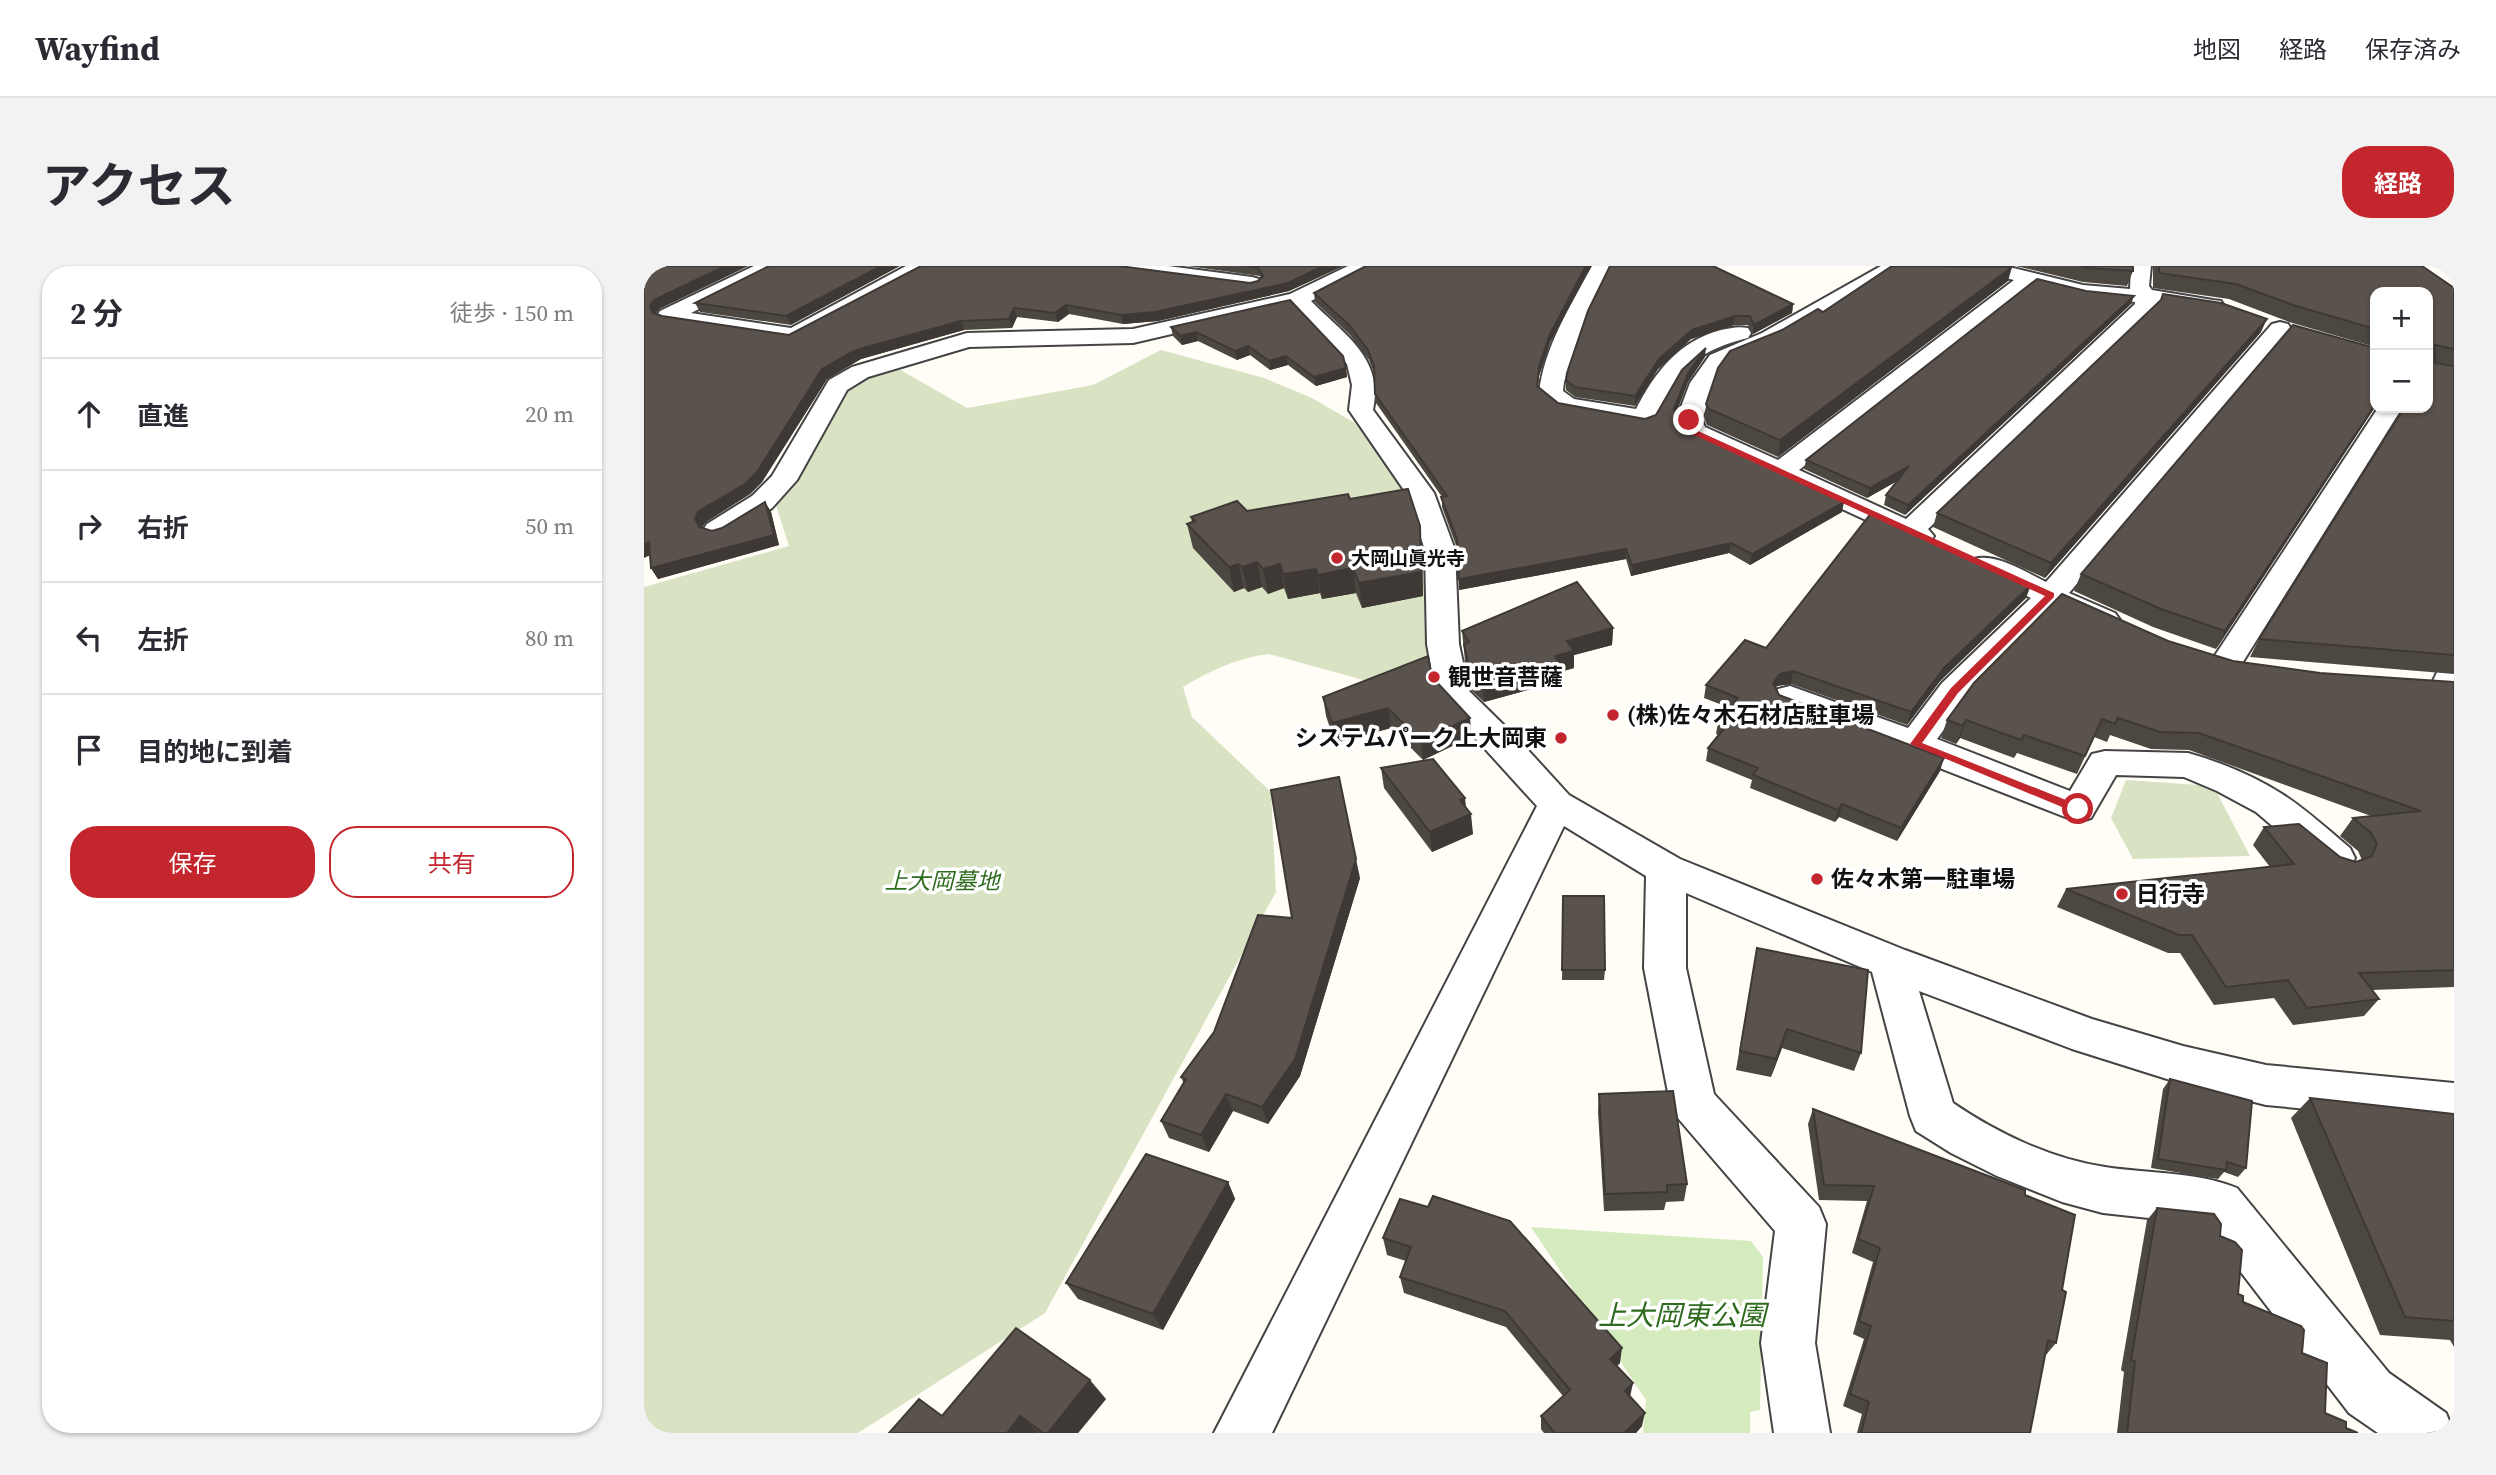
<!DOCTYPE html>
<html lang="ja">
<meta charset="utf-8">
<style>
:root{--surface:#fff;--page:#f2f2f3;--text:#2b2b33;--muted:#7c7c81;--line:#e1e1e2;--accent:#c4262e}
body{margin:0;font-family:"Source Serif 4","Noto Sans JP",serif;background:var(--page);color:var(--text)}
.controls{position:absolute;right:21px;top:21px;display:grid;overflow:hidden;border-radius:14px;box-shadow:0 2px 5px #0004}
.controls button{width:63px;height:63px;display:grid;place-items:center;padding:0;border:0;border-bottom:2px solid var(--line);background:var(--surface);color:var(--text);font:35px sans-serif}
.stop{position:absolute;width:21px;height:21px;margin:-16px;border:5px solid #c4262e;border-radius:50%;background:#fff}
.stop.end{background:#c4262e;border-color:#fff;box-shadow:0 2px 7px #0008}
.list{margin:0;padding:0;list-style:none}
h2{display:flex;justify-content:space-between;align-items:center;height:91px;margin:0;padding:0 28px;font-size:30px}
h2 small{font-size:23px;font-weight:400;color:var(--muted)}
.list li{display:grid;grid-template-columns:46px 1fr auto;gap:21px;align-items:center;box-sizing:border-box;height:112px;padding:0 28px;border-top:2px solid var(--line)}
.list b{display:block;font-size:26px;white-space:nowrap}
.list em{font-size:23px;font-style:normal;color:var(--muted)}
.actions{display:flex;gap:14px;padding:21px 28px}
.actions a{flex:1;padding:16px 0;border:2px solid var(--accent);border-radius:28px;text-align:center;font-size:24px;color:var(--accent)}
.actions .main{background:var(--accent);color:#fff}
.icon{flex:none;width:38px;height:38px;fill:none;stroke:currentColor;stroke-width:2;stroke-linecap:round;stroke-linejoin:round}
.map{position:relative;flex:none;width:1810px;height:1167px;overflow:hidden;border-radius:28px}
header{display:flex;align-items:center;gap:42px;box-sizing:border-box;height:98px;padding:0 35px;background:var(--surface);border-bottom:2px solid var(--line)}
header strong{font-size:33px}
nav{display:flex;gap:38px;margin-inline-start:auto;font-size:24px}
.intro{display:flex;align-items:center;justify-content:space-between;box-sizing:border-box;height:168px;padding:0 42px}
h1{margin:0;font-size:49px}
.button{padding:18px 32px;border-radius:28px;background:var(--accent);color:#fff;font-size:24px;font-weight:700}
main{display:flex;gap:42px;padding:0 42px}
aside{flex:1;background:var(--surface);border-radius:28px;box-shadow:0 2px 5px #0004}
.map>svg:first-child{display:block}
</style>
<header>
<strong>Wayfind</strong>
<nav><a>地図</a><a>経路</a><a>保存済み</a></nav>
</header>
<div class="intro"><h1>アクセス</h1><a class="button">経路</a></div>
<main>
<aside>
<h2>2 分<small>徒歩 · 150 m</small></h2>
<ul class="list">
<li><svg class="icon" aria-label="ahead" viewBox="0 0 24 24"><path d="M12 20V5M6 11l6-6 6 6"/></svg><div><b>直進</b></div><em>20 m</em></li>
<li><svg class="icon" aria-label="right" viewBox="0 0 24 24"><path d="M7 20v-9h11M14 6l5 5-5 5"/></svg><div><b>右折</b></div><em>50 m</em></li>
<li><svg class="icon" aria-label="left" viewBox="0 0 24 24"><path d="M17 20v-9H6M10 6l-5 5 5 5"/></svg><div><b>左折</b></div><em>80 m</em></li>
<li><svg class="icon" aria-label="arrive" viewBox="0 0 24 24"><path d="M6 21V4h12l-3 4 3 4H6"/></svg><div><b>目的地に到着</b></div></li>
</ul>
<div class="actions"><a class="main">保存</a><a>共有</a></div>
</aside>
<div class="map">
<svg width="1810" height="1167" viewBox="0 0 1810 1167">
<rect width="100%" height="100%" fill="#fffdf5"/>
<path fill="#d5ebbd" d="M887,961L1107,975L1119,991L1116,1144L1106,1146V1167H999L1002,1134Z"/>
<g fill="#d9e3c4">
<path d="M517,84L620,112L668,132L711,157L767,228L787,275L783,371L795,404L780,410L774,429L625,388C593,392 567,404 539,421L548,451L627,526L632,626L401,1047L214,1167H0V321L145,280L132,239L158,206L212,113L246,98L323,142L449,119Z"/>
<path d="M1482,514L1555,519L1573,527L1606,590L1489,593L1467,552Z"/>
</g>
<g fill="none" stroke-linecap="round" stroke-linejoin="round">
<g stroke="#444" stroke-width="4">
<g id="minor">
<path d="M110,0H136L133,4L47,47L147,62L262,0H287L284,4L150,76L24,57L16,55L13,50L16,45Z"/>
<path d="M466,0H524L608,11L615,13L618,17L615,21L608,23L476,6L469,4Z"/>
<path d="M704,0H730L727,4L667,35C700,69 740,91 729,144L790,227L811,284L815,378L825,425L873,472L925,529L1036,593L1261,684L1448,753L1539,780L1622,799L1810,817V857L1622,839L1539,818L1428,783L1275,725L1309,837C1353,867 1407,893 1461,901C1505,908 1550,905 1593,922L1745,1107L1802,1147L1810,1167H1734L1705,1147L1560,958L1459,947L1418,936L1353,910L1307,887L1272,865L1266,850L1228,706L1042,627V702L1070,828L1175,941L1182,958L1171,1077L1186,1167H1130L1117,1077L1131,965L1033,851L1026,837L1000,702L1002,610L920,560L628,1167H570L893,540L792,429L783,378L781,284L762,227L705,144L708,119L703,98L648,40L489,77L325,81L224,111L203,124L153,214L128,242L83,270L73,273L63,270L59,264L63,258L108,230L128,210L185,114L208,101L323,67L489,63L646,28Z"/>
<path d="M948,0H968L941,53L920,116L919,125L930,133L992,143C1011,106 1035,75 1077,64C1087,62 1094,60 1104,62L1107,67L1104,72C1071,80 1045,92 1028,123C1021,134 1016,147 1009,157L1000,160L914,144L895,128C899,83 927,39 948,0Z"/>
<path d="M1237,0H1262L1259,4L1134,77L1082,99L1070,117L1058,154L1061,161L1134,194L1370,14L1329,4L1326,0H1361L1439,19L1486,23L1487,0H1507L1505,20L1508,24L1569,34L1577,35L1580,40L1577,45L1569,46L1513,38L1510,45L1284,263L1290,270L1286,276L1276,279L1042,171L1032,154L1046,117L1066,89L1118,67ZM1390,19L1439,31L1491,36V38L1262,253L1155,204Z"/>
<path d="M1636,56L1644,58L1647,63L1644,68L1425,327L1471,347L1476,354L1471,361C1450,366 1430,352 1411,343L1322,433L1293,473L1426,525L1448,488L1461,485L1544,487C1576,496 1610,510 1638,528C1662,543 1684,564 1706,582L1711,592L1706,602L1692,606L1678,602L1612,546L1573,525L1540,511L1472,509L1447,552L1434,556L1134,439L1129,431L1134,423L1146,420L1264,462L1298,417L1387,332L1330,305L1325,299L1330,293C1353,287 1381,306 1402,316L1628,58Z"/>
<path d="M1734,142H1758L1592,407L1580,410L1568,407L1564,400Z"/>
<path d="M1810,393V430L1803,432L1791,429L1786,421L1798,396Z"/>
</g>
</g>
<use href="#minor" fill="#fff" fill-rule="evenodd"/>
</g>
<g fill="#4d4742">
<path d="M0,0H104L15,43L11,48L18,50L145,69L277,0L606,17L614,15L617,12L616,10L543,0H699L645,25L514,55L479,58L425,48L414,56L373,51L368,62L320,64L217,93L183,113L118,216L106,228L62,256L57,262L68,265L78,262L121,236L127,246L135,279L14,313L7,302L6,289Z"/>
<path d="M125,0L147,59L56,46L51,37Z"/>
<path d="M966,0L1149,38L1148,47L1109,68L1104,59H1090L1047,73L1014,103L991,140L931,131L922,124V114Z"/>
<path d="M1372,0H1489V5L1483,20L1439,16Z"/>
<path d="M1509,0H1778L1810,22V408L1606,391L1615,373L1759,142H1784L1731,26V81L1645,56L1585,33L1509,22Z"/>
<path d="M1364,15L1134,191L1063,159L1061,154L1062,138L1179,46Z"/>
<path d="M670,27L906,77L895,110L894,121L914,137L1001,153L1012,149L1061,91L1044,116L1032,146L1041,162L1198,246L1106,299L1085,287L987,310L982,293L815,324L813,282L798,241V231L732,137L730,107L725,94L706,69L671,36Z"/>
<path d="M646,34L702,102L703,111L672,120L644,99L626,104L606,89L593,94L554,75L538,79L529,70L527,61Z"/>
<path d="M1487,38L1261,249L1240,239L1242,229L1253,215L1223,232L1160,203L1162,194Z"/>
<path d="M1617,66L1401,312L1289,261L1293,247Z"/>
<path d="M1731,82V141L1572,383L1509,361L1430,325L1437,308Z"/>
<path d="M603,245L776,260L778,284L779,330L718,342L712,327L678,333L676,327L644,333L640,322L624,328L618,321L604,326L600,322L590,326L549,282L543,258L548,256L547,251Z"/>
<path d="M1382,332L1296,415L1263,459L1147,418L1133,420L1132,422L1135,429L1296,505L1253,575L1195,551L1191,556L1106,522L1108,514L1062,495L1064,482L1074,469L1072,468L1074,456L1086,442L1060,432L1062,419L1122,382Z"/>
<path d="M969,362L968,379L930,389V402L916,406V415L840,436L827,424L821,395L818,365Z"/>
<path d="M1524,375L1589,395L1676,407L1810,416V721L1728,724L1735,733L1720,750L1649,759L1630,732L1570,739L1536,687H1524L1413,641L1422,623L1626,601L1609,579L1620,561L1696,591L1712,596L1718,594L1714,585L1696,570L1709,552L1727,550L1545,484L1507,483L1466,469L1463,476L1450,471L1433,508L1373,487L1370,492L1316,472L1312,478L1297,472L1303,454Z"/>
<path d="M788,411L826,452L827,471L779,494L747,462L691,477L682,450L679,431Z"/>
<path d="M737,502L822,542L829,568L788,586L740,522Z"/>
<path d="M716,612L656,810L624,858L589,845L565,886L525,872L517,855L540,818L537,811L570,766L648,652Z"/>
<path d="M919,630L961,704L960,714H918Z"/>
<path d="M1113,682L1217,787L1210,805L1138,782L1127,811L1092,804Z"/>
<path d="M1526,813L1602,902L1594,911L1580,906L1574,913L1507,902L1519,823Z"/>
<path d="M955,828L1043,918L1040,935L1022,936L1020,944L960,945L954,846Z"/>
<path d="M1666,832L1810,848V1081L1806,1074L1736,1069L1647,852Z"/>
<path d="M1169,843L1381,929L1418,1024L1412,1077L1401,1090L1386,1167H1213L1218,1148L1199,1140L1220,1073L1209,1068L1229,996L1208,987L1223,935L1175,934L1164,858Z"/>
<path d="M584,916L591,933L519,1064L434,1033L422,1017Z"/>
<path d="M756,933L976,1097L973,1100L998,1160L992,1167H900L897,1163V1150L919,1130L862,1061L760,1027L756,1011L762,995L743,989L739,972Z"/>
<path d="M1513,942L1576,970L1594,1028L1599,1036L1658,1087L1681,1147L1702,1162L1714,1167H1473L1480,1106L1477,1104L1503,954Z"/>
<path d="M462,1133L434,1167H245L298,1150Z"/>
</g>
<g fill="#3f3936">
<path d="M81,0H104L15,43L11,49L9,47L6,40L10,34Z"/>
<path d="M237,0H256L147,59L142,50Z"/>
<path d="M679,0H699L645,25L514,55L479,58L477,49Z"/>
<path d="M942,0H947L906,77L895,110L893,130L895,101L906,68Z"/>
<path d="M1368,1L1364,15L1134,191L1136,174Z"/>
<path d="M1490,30L1487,38L1261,249L1264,239Z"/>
<path d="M1149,38L1148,47L1109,68L1110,59Z"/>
<path d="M422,39L425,48L414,56L411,47Z"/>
<path d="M370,42L373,51L368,62L365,53Z"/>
<path d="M1091,50L1090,59L1047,73L1014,103L991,140V130L1015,93L1048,64Z"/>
<path d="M1623,53L1617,66L1401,312L1407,297Z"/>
<path d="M317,55L320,64L217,93L183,113L118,216L106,228L62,256L57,263L55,261L51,252L55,245L178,103L212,84Z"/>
<path d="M552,66L554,75L538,79L536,70Z"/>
<path d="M604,80L606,89L593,94L591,85Z"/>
<path d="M1062,82L1061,91L1044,116L1030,153V143L1044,107Z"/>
<path d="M642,90L644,99L626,104L625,95Z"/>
<path d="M702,102L703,111L672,120L670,111Z"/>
<path d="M1731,139V141L1572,383L1581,365Z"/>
<path d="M1265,200L1262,210L1223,232L1226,222Z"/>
<path d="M121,236L127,246L135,279L14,313L7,302L130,269Z"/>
<path d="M1200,236L1198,246L1106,299L1108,288Z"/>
<path d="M776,260L778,284L779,330L718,342L715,317Z"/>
<path d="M5,276L11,287L0,292V279Z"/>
<path d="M1087,277L1085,287L987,310L988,299Z"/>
<path d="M982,283V293L815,324V313Z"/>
<path d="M613,296L618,321L604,326L598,301Z"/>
<path d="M594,298L600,322L590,326L585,301Z"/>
<path d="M636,298L640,322L624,328L619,303Z"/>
<path d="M709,302L712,327L678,333L674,309Z"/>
<path d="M672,303L676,327L644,333L639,308Z"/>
<path d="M1387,319L1382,332L1296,415L1263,459L1267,446L1300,402Z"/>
<path d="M969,362L968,379L930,389V402L916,406V415L840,436L839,419L911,390L923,375Z"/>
<path d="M1149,405L1147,418L1133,420L1127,430L1129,417L1136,408Z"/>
<path d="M744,442L747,462L691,477L688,457Z"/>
<path d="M826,452L827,471L779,494L777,475Z"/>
<path d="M1322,454L1316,472L1312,478L1319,460Z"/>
<path d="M1300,492L1296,505L1253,575L1257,562Z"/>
<path d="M821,532L823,550L827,548L829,568L788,586L786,566L816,534Z"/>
<path d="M1198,538L1195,551L1191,556L1194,544Z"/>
<path d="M712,593L716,612L656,810L624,858L618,841Z"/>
<path d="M1143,763L1138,782L1127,811L1132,793Z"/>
<path d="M582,828L589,845L565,886L557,869Z"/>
<path d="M584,916L591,933L519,1064L509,1048Z"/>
<path d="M978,1082L976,1097L965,1107L966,1093Z"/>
<path d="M446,1114L462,1133L434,1167H404Z"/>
<path d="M989,1117L986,1131L981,1125Z"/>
<path d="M1001,1147L998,1160L992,1167H980Z"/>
<path d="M376,1150L394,1167H363Z"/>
</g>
<g fill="#5a524d" stroke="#3f3936" stroke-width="2">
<path d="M0,0H81L10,34L6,40L9,47L18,50L145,69L277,0H475L606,17L614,15L619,10L614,2L602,0H679L644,17L511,46L477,49L422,39L411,47L370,42L365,53L317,55L212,84L178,103L113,206L101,218L55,245L51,252L55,261L68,265L78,262L121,236L130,269L7,302L5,276L0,279Z"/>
<path d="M125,0H237L142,50L51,37Z"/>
<path d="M722,0H942L906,68L895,101L893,120L914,137L1001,153L1012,149L1038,104L1062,82L1044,107L1030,143L1041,162L1200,236L1108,288L1087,277L988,299L982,283L815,313L813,273L797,231L803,230L731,128L730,100L724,84L705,59L670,27Z"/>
<path d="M966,0H1069L1149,38L1110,59L1106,50H1091L1048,64L1015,93L991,130L931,121L922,114L923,107L944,45Z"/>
<path d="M1248,0L1368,1L1136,174L1065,143L1062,138L1074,102L1086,85L1138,64L1174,43L1179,46Z"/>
<path d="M1437,0H1489V5L1444,2Z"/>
<path d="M1515,0H1778L1810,22V83L1791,79V97L1810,100V389L1615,373L1760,142H1784V26H1731V63L1652,40L1592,18L1515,7Z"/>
<path d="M1393,13L1442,25L1490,30L1264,239L1242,229L1265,200L1226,222L1162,194Z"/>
<path d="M1519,28L1577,37L1623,53L1407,297L1293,247L1517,34Z"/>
<path d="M646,34L699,90L702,102L670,111L642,90L625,95L604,80L591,85L552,66L536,70L527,61Z"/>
<path d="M1649,59L1731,82V139L1581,365L1517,343L1437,308Z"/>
<path d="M764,223L776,260L777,306L715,317L709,302L674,309L672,303L639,308L636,298L619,303L613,296L598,301L594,298L585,301L543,258L551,255L547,251L593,235L603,245L704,228L706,233Z"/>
<path d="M1228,246L1387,319L1300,402L1267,446L1149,405L1136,408L1129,417L1135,429L1300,492L1257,562L1198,538L1194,544L1109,509L1114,502L1064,482L1083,459L1074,456L1094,432L1062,419L1101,374L1122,382Z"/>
<path d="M933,316L969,362L923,375L930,385L911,390L916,398L839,419L826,407L820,378L825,376L818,365Z"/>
<path d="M1418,328L1524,375L1589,395L1676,407L1810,416V704L1715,707L1735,733L1663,742L1644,714L1582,721L1548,669H1535L1422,623L1650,598L1620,561L1655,558L1696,591L1712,596L1728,590L1733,578L1727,567L1709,552L1777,545L1555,467L1516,466L1474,452L1471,458L1458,453L1441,490L1380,469L1377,474L1322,454L1319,460L1303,454L1330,417Z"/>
<path d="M784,390L788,411L826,452L777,475L744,442L688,457L679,431Z"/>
<path d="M789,493L821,532L816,534L827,548L786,566L737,502Z"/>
<path d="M695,511L712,593L651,793L618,841L582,828L557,869L517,855L542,813L537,811L570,766L614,649L648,652L627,524Z"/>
<path d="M919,630H960L961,704H918Z"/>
<path d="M1113,682L1224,704L1217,787L1143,763L1132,793L1096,785Z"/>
<path d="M1526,813L1608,835L1602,902L1583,896L1582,904L1514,893Z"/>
<path d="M1029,825L1043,918L1023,919V926L961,928L955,828Z"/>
<path d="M1666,832L1810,848V1055L1761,1051Z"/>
<path d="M1169,843L1381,924V929L1431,949L1418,1024L1422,1026L1412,1077L1404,1074L1386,1167H1217L1225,1136L1206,1128L1227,1060L1215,1055L1236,982L1214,973L1230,920L1180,919Z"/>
<path d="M502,888L584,916L509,1048L422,1017Z"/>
<path d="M789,930L866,955L978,1082L966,1093L989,1117L981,1125L1001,1147L980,1167H911L897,1150L926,1124L861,1045L756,1011L767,981L739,972L756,933L784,941Z"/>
<path d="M1513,942L1570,948L1577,958L1576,970L1591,976L1598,984L1594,1028L1599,1030V1036L1657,1060L1660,1064L1658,1087L1683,1097L1681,1147L1702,1156V1162L1714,1167H1483L1491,1095L1487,1094Z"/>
<path d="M372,1062L446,1114L404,1167H399L376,1150L363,1167H245L275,1133L298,1150Z"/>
</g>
<path fill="#c4262e" d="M1042,152H1047L1054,165L1410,327V331L1314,427L1278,477L1437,540V546H1430L1266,478L1307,422L1401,330L1048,168Z"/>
<g fill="#c4262e" stroke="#fff" stroke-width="2.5">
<circle cx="693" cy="292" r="7"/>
<circle cx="790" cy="411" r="7"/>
<circle cx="969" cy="449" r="7"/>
<circle cx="917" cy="472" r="7"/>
<circle cx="1173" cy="613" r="7"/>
<circle cx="1478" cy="628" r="7"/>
</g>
<g text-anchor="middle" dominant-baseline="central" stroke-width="7" stroke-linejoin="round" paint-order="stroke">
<g font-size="19" font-weight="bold" fill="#111" stroke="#fff" text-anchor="start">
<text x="707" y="292">大岡山眞光寺</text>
</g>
<g font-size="23" font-weight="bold" fill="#111" stroke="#fff" text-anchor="start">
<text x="804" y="411">観世音菩薩</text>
<text x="983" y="449">(株)佐々木石材店駐車場</text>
<text x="903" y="472" text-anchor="end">システムパーク上大岡東</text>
<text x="1187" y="613">佐々木第一駐車場</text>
<text x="1492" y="628">日行寺</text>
</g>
<g font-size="23" font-style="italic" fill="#2f6b1f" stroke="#fff">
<text x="298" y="615">上大岡墓地</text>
</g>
<g font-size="28" font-style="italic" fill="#2f6b1f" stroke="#fff">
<text x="1038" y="1049">上大岡東公園</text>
</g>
</g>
</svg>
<div class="controls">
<button>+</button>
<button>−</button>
</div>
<div class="stop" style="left:1434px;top:543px"></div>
<div class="stop end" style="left:1045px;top:154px"></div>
</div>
</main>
